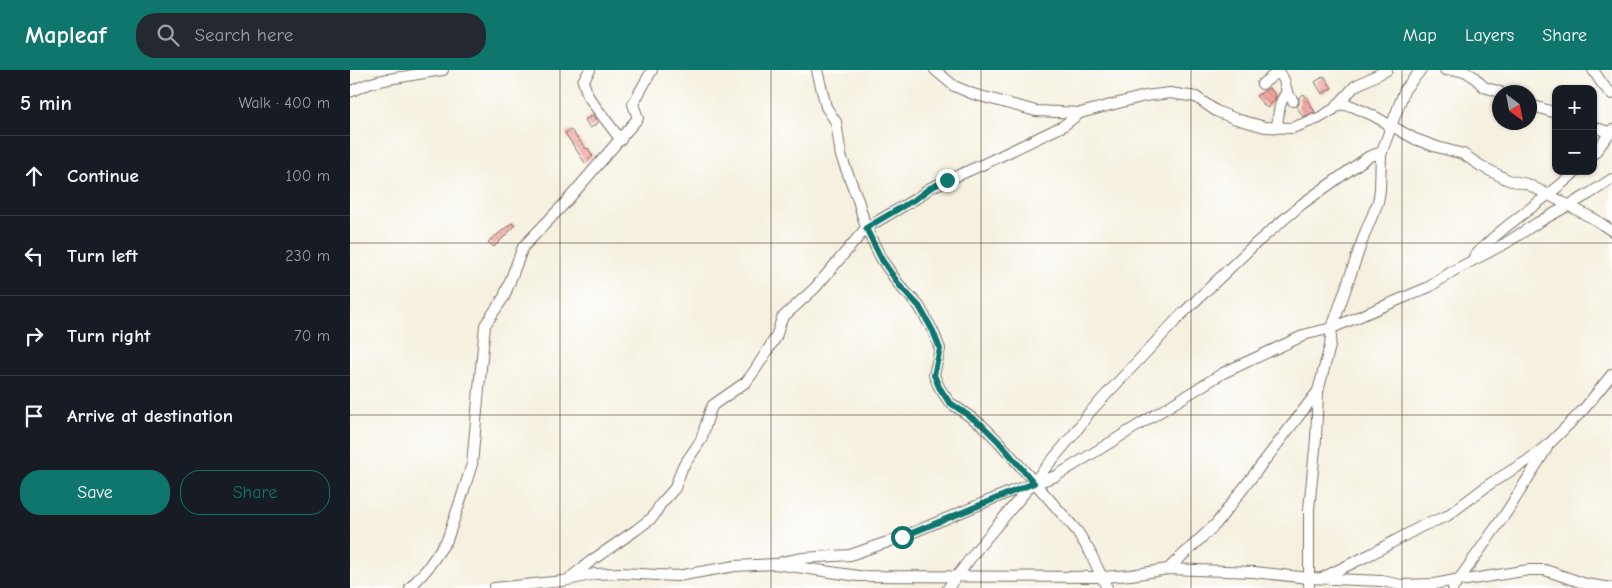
<!DOCTYPE html>
<meta charset="utf-8">
<style>
:root{--surface:#171b24;--page:#242831;--text:#f1f3f6;--muted:#9ea1a6;--line:#363941;--accent:#0f766e}
body{margin:0;font-family:"Comic Neue",sans-serif;background:var(--page);color:var(--text)}
.controls{position:absolute;right:15px;top:15px;display:grid;overflow:hidden;border-radius:10px;box-shadow:0 1px 4px #0004}
.controls button{width:45px;height:45px;display:grid;place-items:center;padding:0;border:0;border-bottom:1px solid var(--line);background:var(--surface);color:var(--text);font:25px sans-serif}
.compass{position:absolute;left:1142px;top:15px;width:45px;height:45px;border-radius:50%;background:var(--surface);box-shadow:0 1px 4px #0004;rotate:148deg}
.stop{position:absolute;width:15px;height:15px;margin:-11px;border:4px solid #0f766e;border-radius:50%;background:#fff}
.stop.end{background:#0f766e;border-color:#fff;box-shadow:0 1px 5px #0008}
.list{margin:0;padding:0;list-style:none}
h2{display:flex;justify-content:space-between;align-items:center;height:65px;margin:0;padding:0 20px;font-size:21px}
h2 small{font-size:16px;font-weight:400;color:var(--muted)}
.list li{display:grid;grid-template-columns:32px 1fr auto;gap:15px;align-items:center;box-sizing:border-box;height:80px;padding:0 20px;border-top:1px solid var(--line)}
.list b{display:block;font-size:19px;white-space:nowrap}
.list em{font-size:16px;font-style:normal;color:var(--muted)}
.actions{display:flex;gap:10px;padding:15px 20px}
.actions a{flex:1;padding:11px 0;border:1px solid var(--accent);border-radius:20px;text-align:center;font-size:18px;color:var(--accent)}
.actions .main{background:var(--accent);color:#fff}
.icon{flex:none;width:28px;height:28px;fill:none;stroke:currentColor;stroke-width:2;stroke-linecap:round;stroke-linejoin:round}
.map{position:relative;flex:none;width:1262px;height:518px;overflow:hidden}
header{display:flex;align-items:center;gap:30px;box-sizing:border-box;height:70px;padding:0 25px;background:var(--accent);color:#fff}
header strong{font-size:24px}
nav{display:flex;gap:28px;margin-inline-start:auto;font-size:18px}
.search{width:350px;height:45px;background:var(--page);display:flex;align-items:center;gap:12px;box-sizing:border-box;padding:0 18px;border-radius:20px;color:var(--muted);font-size:19px}
main{display:flex}
aside{flex:1;background:var(--surface)}
.map>svg:first-child{display:block}
</style>
<header>
<strong>Mapleaf</strong>
<div class="search"><svg class="icon" aria-label="search" viewBox="0 0 24 24"><circle cx="10" cy="10" r="6"/><path d="M15 15l6 6"/></svg>Search here</div>
<nav><a>Map</a><a>Layers</a><a>Share</a></nav>
</header>
<main>
<aside>
<h2>5 min<small>Walk · 400 m</small></h2>
<ul class="list">
<li><svg class="icon" aria-label="ahead" viewBox="0 0 24 24"><path d="M12 20V5M6 11l6-6 6 6"/></svg><div><b>Continue</b></div><em>100 m</em></li>
<li><svg class="icon" aria-label="left" viewBox="0 0 24 24"><path d="M17 20v-9H6M10 6l-5 5 5 5"/></svg><div><b>Turn left</b></div><em>230 m</em></li>
<li><svg class="icon" aria-label="right" viewBox="0 0 24 24"><path d="M7 20v-9h11M14 6l5 5-5 5"/></svg><div><b>Turn right</b></div><em>70 m</em></li>
<li><svg class="icon" aria-label="arrive" viewBox="0 0 24 24"><path d="M6 21V4h12l-3 4 3 4H6"/></svg><div><b>Arrive at destination</b></div></li>
</ul>
<div class="actions"><a class="main">Save</a><a>Share</a></div>
</aside>
<div class="map">
<svg width="1262" height="518" viewBox="0 0 1262 518">
<defs>
<pattern id="building-back-hatch" width="6" height="6" patternUnits="userSpaceOnUse" patternTransform="scale(1.25)"><rect width="6" height="6" fill="#f5a6a2"/><path d="M-1 5l2 2M0 0l6 6M5-1l2 2" fill="none" stroke="#c88783"/></pattern>
</defs>
<rect width="100%" height="100%" fill="#fff"/>
<filter id="ink" filterUnits="userSpaceOnUse"><feTurbulence type="fractalNoise" baseFrequency=".02" numOctaves="2"/><feDisplacementMap in="SourceGraphic" scale="10" xChannelSelector="R" yChannelSelector="G"/><feConvolveMatrix kernelMatrix="1 2 1 2 8 2 1 2 1" color-interpolation-filters="sRGB"/></filter>
<filter id="wash" filterUnits="userSpaceOnUse"><feTurbulence type="fractalNoise" baseFrequency=".0096" numOctaves="4" result="noise"/><feDisplacementMap in="SourceGraphic" scale="20" xChannelSelector="R" yChannelSelector="G"/><feGaussianBlur stdDeviation="1.12" result="paint"/><feColorMatrix in="noise" values="0 0 0 0 0 0 0 0 0 0 0 0 0 0 0 0 0 1.4 0 .05"/><feComposite in="paint" operator="in"/></filter>
<g filter="url(#wash)">
<rect width="100%" height="100%" fill="#f5f0df"/>
<g id="blocks">
<g fill="url(#building-back-hatch)">
<path d="M974,6L982,18L972,24L965,12Z"/>
<path d="M919,18L926,26L924,31L917,38L906,26Z"/>
<path d="M954,24L965,42L953,47L947,37L949,34V27Z"/>
<path d="M243,45L248,53L240,58L235,50Z"/>
<path d="M221,60L236,79L237,78L243,86L235,93L215,63Z"/>
<path d="M162,153L165,156L144,177L138,172Z"/>
</g>
</g>
</g>
<g filter="url(#ink)">
<use href="#blocks" fill-opacity="0" stroke="#7c6f62" stroke-width="1"/>
<g fill="none" stroke-linecap="round" stroke-linejoin="round">
<g stroke="#7c6f62" stroke-width="12">
<g id="minor">
<path d="M240,0L233,11L238,26L245,36L271,70"/>
<path d="M467,0L476,37L486,52L491,86L508,130L516,158L532,190L550,216L569,236L583,261L590,279L584,305L589,317L599,332L632,355L649,372L727,461L740,482L757,518"/>
<path d="M585,0L604,16L623,24L686,41L730,43L795,26L820,23L846,27L866,41L886,49L915,57L942,58L969,48L984,39L1005,16L1037,0"/>
<path d="M1095,0L1115,1L1124,7L1134,17L1150,22"/>
<path d="M1243,0L1253,15L1262,24"/>
<path d="M912,14L924,5L930,3L934,10L937,22C929,31 928,46 927,58"/>
<path d="M0,22C16,13 32,10 50,7C64,5 78,2 93,0"/>
<path d="M937,22L943,31"/>
<path d="M988,34L1002,36L1022,45L1065,69L1087,77L1113,84L1131,96L1158,110L1177,114L1199,125L1246,150L1262,161"/>
<path d="M1180,35L1206,43"/>
<path d="M1243,57L1262,63"/>
<path d="M1243,85L1262,60"/>
<path d="M1124,187C1154,153 1194,132 1226,101"/>
<path d="M432,492L453,488L500,485L552,467L662,421L706,406L873,303L957,264L982,258L1079,217L1103,201L1156,173L1187,153L1239,124L1262,109"/>
<path d="M818,499L866,454L968,321"/>
<path d="M220,508L241,491L286,460L303,447L310,435L325,418L332,398L351,370L360,341L363,335L396,312L405,300L426,267L432,248L465,218L516,158L567,128L580,118L636,93L713,56L730,43"/>
<path d="M972,508L1021,484L1072,456L1097,446L1141,413L1177,391L1200,373L1234,339L1262,304"/>
<path d="M959,515V439L966,369L968,321L980,276L982,258L1015,163L1028,132L1030,120L1031,84L1055,19L1071,0"/>
<path d="M60,518L77,499L97,470L111,429L122,394L135,255L154,227L173,177L216,132L288,48L283,34L302,0"/>
<path d="M144,518L213,511L245,504L270,503L327,506L385,496L426,494L508,506L752,507L781,505L818,499L904,502L959,508L1032,511L1051,515L1085,514L1110,509L1116,510L1179,500H1195L1236,514L1262,518"/>
<path d="M598,518L629,477L724,364L739,343L831,245L904,175L952,134L1018,87L1032,82"/>
<path d="M1103,518L1156,443L1197,378"/>
</g>
</g>
<use href="#minor" stroke="#fff" stroke-width="10"/>
</g>
</g>
<g fill="none" stroke-linecap="round" stroke-linejoin="round" filter="url(#ink)">
<path stroke="#0f766e" stroke-width="6" d="M552,467L684,413L649,372L632,355L599,332L589,317L584,305L590,279L583,261L569,236L550,216L532,190L516,158L567,128L580,118L597,110"/>
</g>
<path fill="none" stroke="#3b2a1e" stroke-width="1" stroke-opacity="0.55" d="M210,0V518M421,0V518M631,0V518M841,0V518M1052,0V518M0,173H1262M0,345H1262"/>
</svg>
<div class="controls">
<button>+</button>
<button>−</button>
</div>
<svg class="compass" viewBox="-18 -18 36 36"><path d="M0-13l5 13h-10z" fill="#e53935"/><path d="M0 13l5-13h-10z" fill="#9ea1a6"/></svg>
<div class="stop" style="left:552px;top:467px"></div>
<div class="stop end" style="left:597px;top:110px"></div>
</div>
</main>
